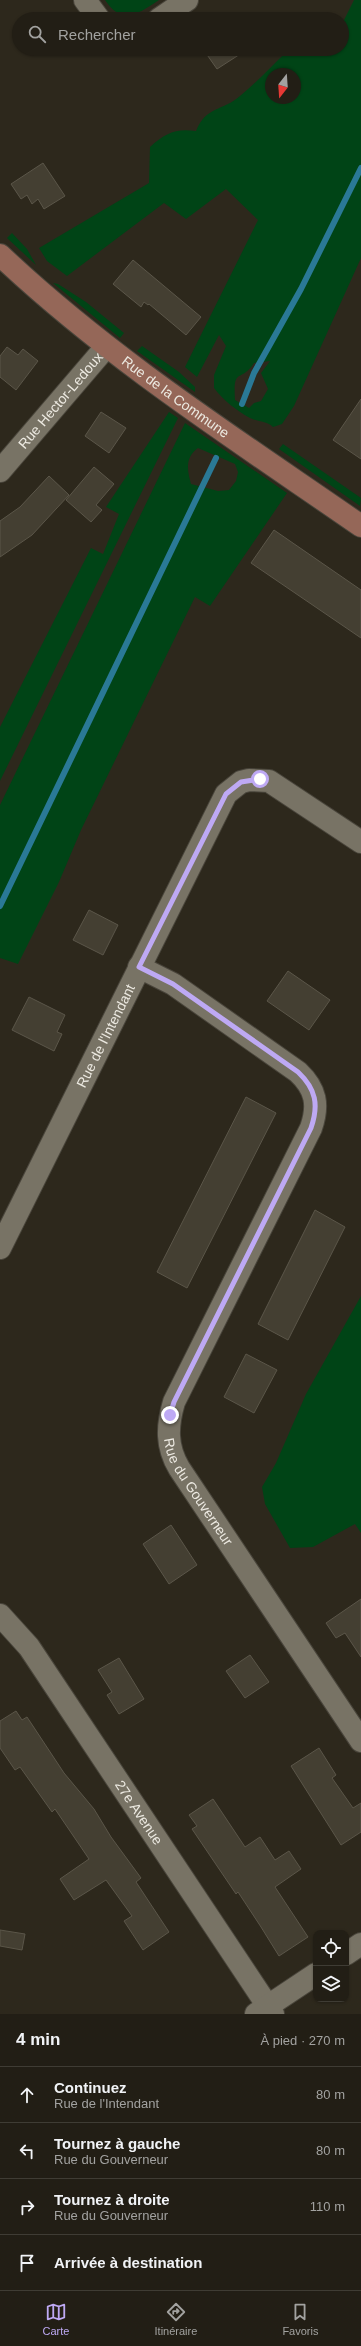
<!DOCTYPE html>
<html lang="fr">
<meta charset="utf-8">
<style>
:root{--surface:#221e15;--page:#2a271e;--text:#f1f3f6;--muted:#a2a2a0;--line:#3f3c34;--accent:#bea9f4}
body{margin:0;font-family:Arial,sans-serif;background:var(--page);color:var(--text)}
.controls{position:absolute;right:12px;bottom:12px;display:grid;overflow:hidden;border-radius:8px;box-shadow:0 1px 3px #0004}
.controls button{width:36px;height:36px;display:grid;place-items:center;padding:0;border:0;border-bottom:1px solid var(--line);background:var(--surface);color:var(--text);font:20px sans-serif}
.compass{position:absolute;left:265px;top:68px;width:36px;height:36px;border-radius:50%;background:var(--surface);box-shadow:0 1px 3px #0004;rotate:197deg}
.stop{position:absolute;width:12px;height:12px;margin:-9px;border:3px solid #bea9f4;border-radius:50%;background:#fff}
.stop.end{background:#bea9f4;border-color:#fff;box-shadow:0 1px 4px #0008}
.list{margin:0;padding:0;list-style:none}
h2{display:flex;justify-content:space-between;align-items:center;height:52px;margin:0;padding:0 16px;font-size:17px}
h2 small{font-size:13px;font-weight:400;color:var(--muted)}
.list li{display:grid;grid-template-columns:26px 1fr auto;gap:12px;align-items:center;box-sizing:border-box;height:56px;padding:0 16px;border-top:1px solid var(--line)}
.list b{display:block;font-size:15px;white-space:nowrap}
.list p{margin:0;font-size:13px;white-space:nowrap;color:var(--muted)}
.list em{font-size:13px;font-style:normal;color:var(--muted)}
.icon{flex:none;width:22px;height:22px;fill:none;stroke:currentColor;stroke-width:2;stroke-linecap:round;stroke-linejoin:round}
.map{position:relative;flex:none;width:361px;height:2014px;overflow:hidden}
.search{position:absolute;background:var(--surface);box-shadow:0 1px 3px #0004;left:12px;right:12px;top:12px;height:44px;display:flex;align-items:center;gap:10px;box-sizing:border-box;padding:0 14px;border-radius:22px;color:var(--muted);font-size:15px}
.sheet{height:276px;background:var(--surface)}
nav{display:flex;justify-content:space-around;align-items:center;box-sizing:border-box;height:56px;border-top:1px solid var(--line);background:var(--surface);font-size:11px;color:var(--muted)}
nav a{display:grid;justify-items:center;gap:2px}
nav .on{color:var(--accent)}
.map>svg:first-child{display:block}
</style>
<div class="map">
<svg width="361" height="2014" viewBox="0 0 361 2014">
<rect width="100%" height="100%" fill="#2d281c"/>
<g fill="#004416" fill-rule="evenodd">
<path d="M105,0H159C138,14 122,26 105,0Z"/>
<path d="M354,0H361V258L294,406L282,424L273,427C267,421 258,422 250,418C237,411 223,400 214,388V375L226,346L219,335L197,377L185,367L258,220L226,189L186,219L164,203L67,276L47,261L39,248L149,183L150,147C165,133 176,128 196,131C206,106 223,111 240,96C257,82 273,65 289,49H342V24ZM271,74H295V98H271ZM270,361L261,373L268,389L261,401L254,403L249,408L235,400C233,366 240,384 254,363Z"/>
<path d="M12,233L27,249L36,265L7,238Z"/>
<path d="M53,283L58,284L86,302L124,333L120,338Z"/>
<path d="M142,346L179,372L195,387V392L137,351Z"/>
<path d="M169,412L178,418L0,781V727L91,548L103,554L119,514L106,507Z"/>
<path d="M185,423L287,493L210,606L195,597L81,830L59,882L18,964L0,958V805ZM198,448L235,464L238,472L236,481L229,490L218,491L191,484C187,470 185,457 198,448Z"/>
<path d="M283,444L361,498L360,506L279,449Z"/>
<path d="M361,1296V1533L355,1524L313,1547L290,1548L265,1504L262,1487L276,1463L306,1394Z"/>
</g>
<g fill="none" stroke-linecap="round" stroke-linejoin="round">
<g stroke="#2a7996" stroke-width="6">
<path d="M242,404L254,373L301,289L361,168"/>
<path d="M0,906L216,458"/>
</g>
</g>
<g fill="#443f32" stroke="#5b5649">
<path d="M203,49H248L217,69Z"/>
<path d="M43,163L65,196L44,209L38,199L32,204L27,195L21,199L11,184Z"/>
<path d="M133,260L201,317L186,335L149,304L148,305L144,302L141,307L113,284Z"/>
<path d="M7,347L18,355L23,349L38,361L16,390L0,377V356Z"/>
<path d="M361,399V459L333,440Z"/>
<path d="M101,412L126,428L109,453L85,436Z"/>
<path d="M94,467L114,484L96,505L102,510L91,522L66,500Z"/>
<path d="M49,476L69,495L32,535L0,557V521L20,507Z"/>
<path d="M274,530L361,590V638L251,563Z"/>
<path d="M89,910L118,925L103,955L73,940Z"/>
<path d="M288,971L330,1000L309,1030L267,1001Z"/>
<path d="M29,997L65,1015L57,1032L62,1034L54,1051L12,1030Z"/>
<path d="M246,1097L276,1113L187,1288L157,1272Z"/>
<path d="M315,1210L345,1227L288,1340L258,1324Z"/>
<path d="M246,1354L277,1370L254,1413L224,1397Z"/>
<path d="M171,1525L197,1565L169,1584L143,1544Z"/>
<path d="M361,1599V1657L345,1633L336,1638L326,1623Z"/>
<path d="M250,1655L269,1682L245,1698L226,1671Z"/>
<path d="M119,1658L144,1699L119,1714L107,1695L112,1692L98,1670Z"/>
<path d="M16,1711L22,1720L27,1717L64,1773L94,1809L111,1837L141,1878L136,1882L169,1932L143,1950L124,1921L132,1916L106,1880L74,1900L60,1879L89,1859L55,1809L52,1812L20,1767L15,1770L0,1748V1721Z"/>
<path d="M319,1748L336,1775L332,1778L353,1808L361,1803V1832L341,1845L291,1766Z"/>
<path d="M213,1799L245,1847L260,1837L275,1860L289,1851L301,1869L275,1887L308,1937L279,1956L261,1927L238,1892L236,1894L192,1829L197,1826L189,1815Z"/>
<path d="M0,1930L25,1934L22,1950L0,1946Z"/>
</g>
<g fill="none" stroke-linecap="round" stroke-linejoin="round">
<g stroke="#49453b" stroke-width="24">
<g id="street">
<path d="M85,0L99,19"/>
<path d="M159,19L187,0"/>
<path id="s1" d="M0,471L106,347"/>
<path id="s2" d="M139,967L173,984L298,1072C316,1089 319,1105 311,1128L174,1402C167,1426 166,1446 179,1468L361,1741"/>
<path id="s3" d="M0,1248L226,794L241,782L249,780L269,781L361,842"/>
<path id="s4" d="M0,1615L29,1647L273,2014"/>
<path d="M346,1954L361,1944"/>
<path d="M256,2014L316,1974"/>
</g>
</g>
<g stroke="#49453b" stroke-width="24">
<g id="secondary">
<path id="s5" d="M0,255C110,359 237,440 361,526"/>
</g>
</g>
<use href="#street" stroke="#787365" stroke-width="22"/>
<use href="#secondary" stroke="#956758" stroke-width="22"/>
</g>
<g fill="none" stroke-linecap="round" stroke-linejoin="round">
<path stroke="#bea9f4" stroke-width="5" d="M170,1415L174,1402L311,1128C319,1105 316,1089 298,1072L173,984L139,967L226,794L241,782L260,779"/>
</g>
<g text-anchor="middle" dominant-baseline="central" stroke-width="3" stroke-linejoin="round" paint-order="stroke">
<g font-size="14" fill="#ece9e1" stroke="#2d281c">
<text stroke="none"><textPath href="#s5" startOffset="226">Rue de la Commune</textPath></text>
<text stroke="none"><textPath href="#s1" startOffset="93">Rue Hector-Ledoux</textPath></text>
<text stroke="none"><textPath href="#s3" startOffset="237">Rue de l'Intendant</textPath></text>
<text stroke="none"><textPath href="#s2" startOffset="657">Rue du Gouverneur</textPath></text>
<text stroke="none"><textPath href="#s4" startOffset="242">27e Avenue</textPath></text>
</g>
</g>
</svg>
<div class="controls">
<button><svg class="icon" aria-label="locate" viewBox="0 0 24 24"><circle cx="12" cy="12" r="6"/><path d="M12 2v4M12 18v4M2 12h4M18 12h4"/></svg></button>
<button><svg class="icon" aria-label="layers" viewBox="0 0 24 24"><path d="M12 4l9 5-9 5-9-5zM3 14l9 5 9-5"/></svg></button>
</div>
<svg class="compass" viewBox="-18 -18 36 36"><path d="M0-13l5 13h-10z" fill="#e53935"/><path d="M0 13l5-13h-10z" fill="#a2a2a0"/></svg>
<div class="stop" style="left:260px;top:779px"></div>
<div class="stop end" style="left:170px;top:1415px"></div>
<div class="search"><svg class="icon" aria-label="search" viewBox="0 0 24 24"><circle cx="10" cy="10" r="6"/><path d="M15 15l6 6"/></svg>Rechercher</div>
</div>
<section class="sheet">
<h2>4 min<small>À pied · 270 m</small></h2>
<ul class="list">
<li><svg class="icon" aria-label="ahead" viewBox="0 0 24 24"><path d="M12 20V5M6 11l6-6 6 6"/></svg><div><b>Continuez</b><p>Rue de l'Intendant</p></div><em>80 m</em></li>
<li><svg class="icon" aria-label="left" viewBox="0 0 24 24"><path d="M17 20v-9H6M10 6l-5 5 5 5"/></svg><div><b>Tournez à gauche</b><p>Rue du Gouverneur</p></div><em>80 m</em></li>
<li><svg class="icon" aria-label="right" viewBox="0 0 24 24"><path d="M7 20v-9h11M14 6l5 5-5 5"/></svg><div><b>Tournez à droite</b><p>Rue du Gouverneur</p></div><em>110 m</em></li>
<li><svg class="icon" aria-label="arrive" viewBox="0 0 24 24"><path d="M6 21V4h12l-3 4 3 4H6"/></svg><div><b>Arrivée à destination</b></div></li>
</ul>
</section>
<nav>
<a class="on"><svg class="icon" aria-label="map" viewBox="0 0 24 24"><path d="M3 6l6-2 6 2 6-2v14l-6 2-6-2-6 2zM9 4v14M15 6v14"/></svg>Carte</a>
<a><svg class="icon" aria-label="directions" viewBox="0 0 24 24"><path d="M12 3l9 9-9 9-9-9zM9 14v-3h6M13 9l2 2-2 2"/></svg>Itinéraire</a>
<a><svg class="icon" aria-label="saved" viewBox="0 0 24 24"><path d="M7 4h10v16l-5-4-5 4z"/></svg>Favoris</a>
</nav>
